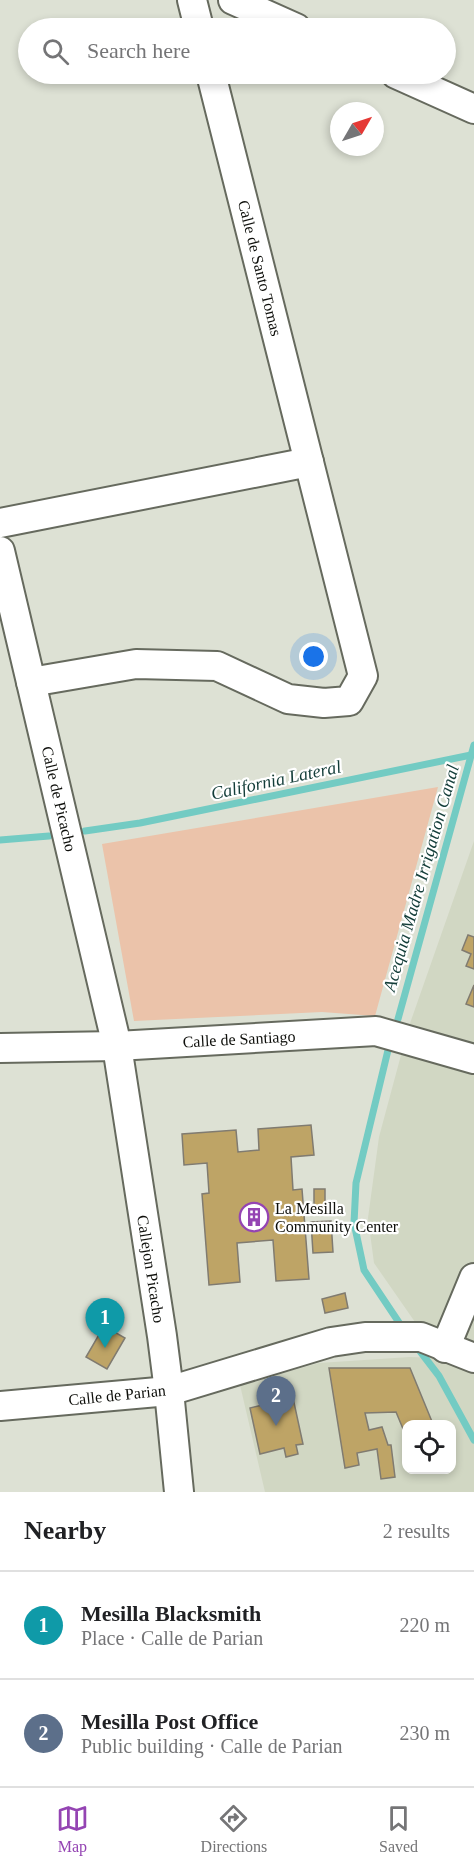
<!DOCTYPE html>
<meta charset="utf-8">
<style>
:root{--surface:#fff;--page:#f6f6f6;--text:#202124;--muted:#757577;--line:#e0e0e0;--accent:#9444b3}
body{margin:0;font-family:"Times New Roman",serif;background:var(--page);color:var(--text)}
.controls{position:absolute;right:18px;bottom:18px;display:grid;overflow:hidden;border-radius:12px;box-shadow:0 3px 9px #0003}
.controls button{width:54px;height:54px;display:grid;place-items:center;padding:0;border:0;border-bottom:2px solid var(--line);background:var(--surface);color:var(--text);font:30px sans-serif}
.compass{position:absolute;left:330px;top:102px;width:54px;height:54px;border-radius:50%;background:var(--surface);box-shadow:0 3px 9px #0003;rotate:51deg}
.you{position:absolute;left:314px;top:657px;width:21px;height:21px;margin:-15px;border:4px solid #fff;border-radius:50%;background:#1a73e8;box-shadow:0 0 0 9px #1a73e833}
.badge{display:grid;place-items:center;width:39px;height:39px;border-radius:50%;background:var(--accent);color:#fff;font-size:20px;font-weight:700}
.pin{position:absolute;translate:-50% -50px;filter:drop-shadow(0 2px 3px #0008)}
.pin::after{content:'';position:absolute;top:32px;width:21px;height:18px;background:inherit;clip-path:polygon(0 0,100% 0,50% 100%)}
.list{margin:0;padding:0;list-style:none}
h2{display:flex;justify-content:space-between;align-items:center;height:78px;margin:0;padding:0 24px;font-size:26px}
h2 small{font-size:20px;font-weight:400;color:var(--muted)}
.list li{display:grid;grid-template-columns:39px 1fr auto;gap:18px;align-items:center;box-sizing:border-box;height:108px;padding:0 24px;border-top:2px solid var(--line)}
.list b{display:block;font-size:22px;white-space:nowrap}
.list p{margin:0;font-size:20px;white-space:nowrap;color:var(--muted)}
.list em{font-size:20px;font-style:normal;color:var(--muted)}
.icon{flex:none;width:33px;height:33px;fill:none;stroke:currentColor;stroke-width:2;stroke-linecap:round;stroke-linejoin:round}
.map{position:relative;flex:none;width:474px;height:1492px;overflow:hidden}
.search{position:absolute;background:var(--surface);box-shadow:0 3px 9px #0003;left:18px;right:18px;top:18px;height:66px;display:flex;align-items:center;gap:15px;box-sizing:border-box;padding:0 21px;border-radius:33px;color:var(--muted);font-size:22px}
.sheet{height:294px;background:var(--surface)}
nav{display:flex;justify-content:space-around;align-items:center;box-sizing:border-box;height:84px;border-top:2px solid var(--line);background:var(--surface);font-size:16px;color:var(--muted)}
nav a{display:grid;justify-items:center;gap:3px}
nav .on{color:var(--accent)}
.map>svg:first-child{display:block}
</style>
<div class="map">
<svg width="474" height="1492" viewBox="0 0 474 1492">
<rect width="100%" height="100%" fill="#dde1d4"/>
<path fill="#d1d7c3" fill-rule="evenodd" d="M474,841V1492H265L240,1385L319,1363L410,1357L440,1358L374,1263L368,1218L379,1137L408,1029ZM406,1424H452V1470H406Z"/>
<path fill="#ebc3aa" d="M438,787L375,1016L322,1012L134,1021L102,844Z"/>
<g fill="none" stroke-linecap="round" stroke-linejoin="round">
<g stroke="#73cbc3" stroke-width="7">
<path d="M85,831L140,823L471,755"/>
<path d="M0,840L49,836"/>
<path d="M398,1019L474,745"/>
<path d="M389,1046L356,1183L354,1223L364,1270L404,1330"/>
<path d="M416,1346L439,1376L474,1440"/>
</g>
</g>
<g fill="#bea466" stroke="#807b70" stroke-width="1.5">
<path d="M468,935L474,937V969L466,966L471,954L462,950Z"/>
<path d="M474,985V1007L466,1004Z"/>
<path d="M311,1125L314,1155L291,1157L293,1190L302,1189L309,1279L276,1281L273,1240L237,1243L240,1282L209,1285L202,1194L209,1193L207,1163L184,1165L182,1134L236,1130L238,1152L259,1150L258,1129Z"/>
<rect x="314" y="1189" width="11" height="21"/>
<path d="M331,1221L333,1252L313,1253L311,1222Z"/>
<path d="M345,1293L348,1308L325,1313L322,1299Z"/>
<path d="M104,1326L125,1338L107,1369L86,1357Z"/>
<path d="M329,1368H410L433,1424H406V1436L396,1412L365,1413L369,1430L382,1427L388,1445H391L395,1477L381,1479L377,1449L357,1453L359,1465L345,1468Z"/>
<path d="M293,1398L303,1444L296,1445L298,1454L286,1457L284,1448L260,1454L250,1408Z"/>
</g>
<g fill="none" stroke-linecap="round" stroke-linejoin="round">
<g stroke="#666a5e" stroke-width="32">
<g id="minor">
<path d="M192,0L199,28"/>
<path d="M233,0L296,28"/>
<path d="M396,74L474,109"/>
<path d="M0,523L309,462"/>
<path d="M0,551L117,1046L162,1336L169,1391L179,1492"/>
<path d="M31,682L136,664L217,666L288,699L324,703L349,701L363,676L211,74"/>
<path d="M0,1048L117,1046L376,1031L474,1059"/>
<path d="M445,1348L474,1278"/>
<path d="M0,1406L169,1391L331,1342L365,1337H421L474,1358"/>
</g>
</g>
<use href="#minor" stroke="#fff" stroke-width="28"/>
</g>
<defs>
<g id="building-ring" transform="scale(1.5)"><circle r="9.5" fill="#fff" stroke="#9444b3" stroke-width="1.5"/><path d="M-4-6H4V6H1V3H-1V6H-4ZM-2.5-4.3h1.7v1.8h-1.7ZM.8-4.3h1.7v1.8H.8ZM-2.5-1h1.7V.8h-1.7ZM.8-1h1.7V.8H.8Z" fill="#9444b3"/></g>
</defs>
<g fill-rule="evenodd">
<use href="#building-ring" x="254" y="1217"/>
</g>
<g text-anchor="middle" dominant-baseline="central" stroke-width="4.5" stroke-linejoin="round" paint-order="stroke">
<g font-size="16" fill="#0e0f0b" stroke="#fff">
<text transform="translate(260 268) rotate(76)">Calle de Santo Tomas</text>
<text transform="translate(59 799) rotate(77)">Calle de Picacho</text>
<text transform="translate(239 1039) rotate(-3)">Calle de Santiago</text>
<text transform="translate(151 1269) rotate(81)">Callejon Picacho</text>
<text transform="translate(117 1395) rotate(-6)">Calle de Parian</text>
</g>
<g font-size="16" fill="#0e0f0b" stroke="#fff" text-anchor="start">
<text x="275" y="1208">La Mesilla<tspan x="275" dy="18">Community Center</tspan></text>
</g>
<g font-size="18" font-style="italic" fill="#133d39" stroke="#fff">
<text transform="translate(276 780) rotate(-12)">California Lateral</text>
<text transform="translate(421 878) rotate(-74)">Acequia Madre Irrigation Canal</text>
</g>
</g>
</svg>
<div class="controls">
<button><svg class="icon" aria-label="locate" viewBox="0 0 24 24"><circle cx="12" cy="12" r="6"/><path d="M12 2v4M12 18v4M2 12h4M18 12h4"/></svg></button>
</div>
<svg class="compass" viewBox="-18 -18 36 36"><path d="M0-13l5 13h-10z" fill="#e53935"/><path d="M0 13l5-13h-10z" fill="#757577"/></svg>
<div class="you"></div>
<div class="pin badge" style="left:105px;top:1348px;background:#0f9aa8">1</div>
<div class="pin badge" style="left:276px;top:1426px;background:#5c6f8a">2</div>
<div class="search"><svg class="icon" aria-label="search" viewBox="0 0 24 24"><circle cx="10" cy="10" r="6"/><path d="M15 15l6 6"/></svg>Search here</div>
</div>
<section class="sheet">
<h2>Nearby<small>2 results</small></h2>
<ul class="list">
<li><span class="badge" style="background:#0f9aa8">1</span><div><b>Mesilla Blacksmith</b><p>Place · Calle de Parian</p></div><em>220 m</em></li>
<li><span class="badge" style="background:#5c6f8a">2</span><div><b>Mesilla Post Office</b><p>Public building · Calle de Parian</p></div><em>230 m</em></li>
</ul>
</section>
<nav>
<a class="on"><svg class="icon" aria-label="map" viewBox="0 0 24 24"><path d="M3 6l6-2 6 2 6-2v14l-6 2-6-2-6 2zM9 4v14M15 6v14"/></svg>Map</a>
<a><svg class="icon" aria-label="directions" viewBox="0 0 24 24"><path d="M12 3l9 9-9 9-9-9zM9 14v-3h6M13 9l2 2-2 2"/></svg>Directions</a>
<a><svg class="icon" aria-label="saved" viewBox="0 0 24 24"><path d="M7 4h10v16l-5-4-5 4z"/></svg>Saved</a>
</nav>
